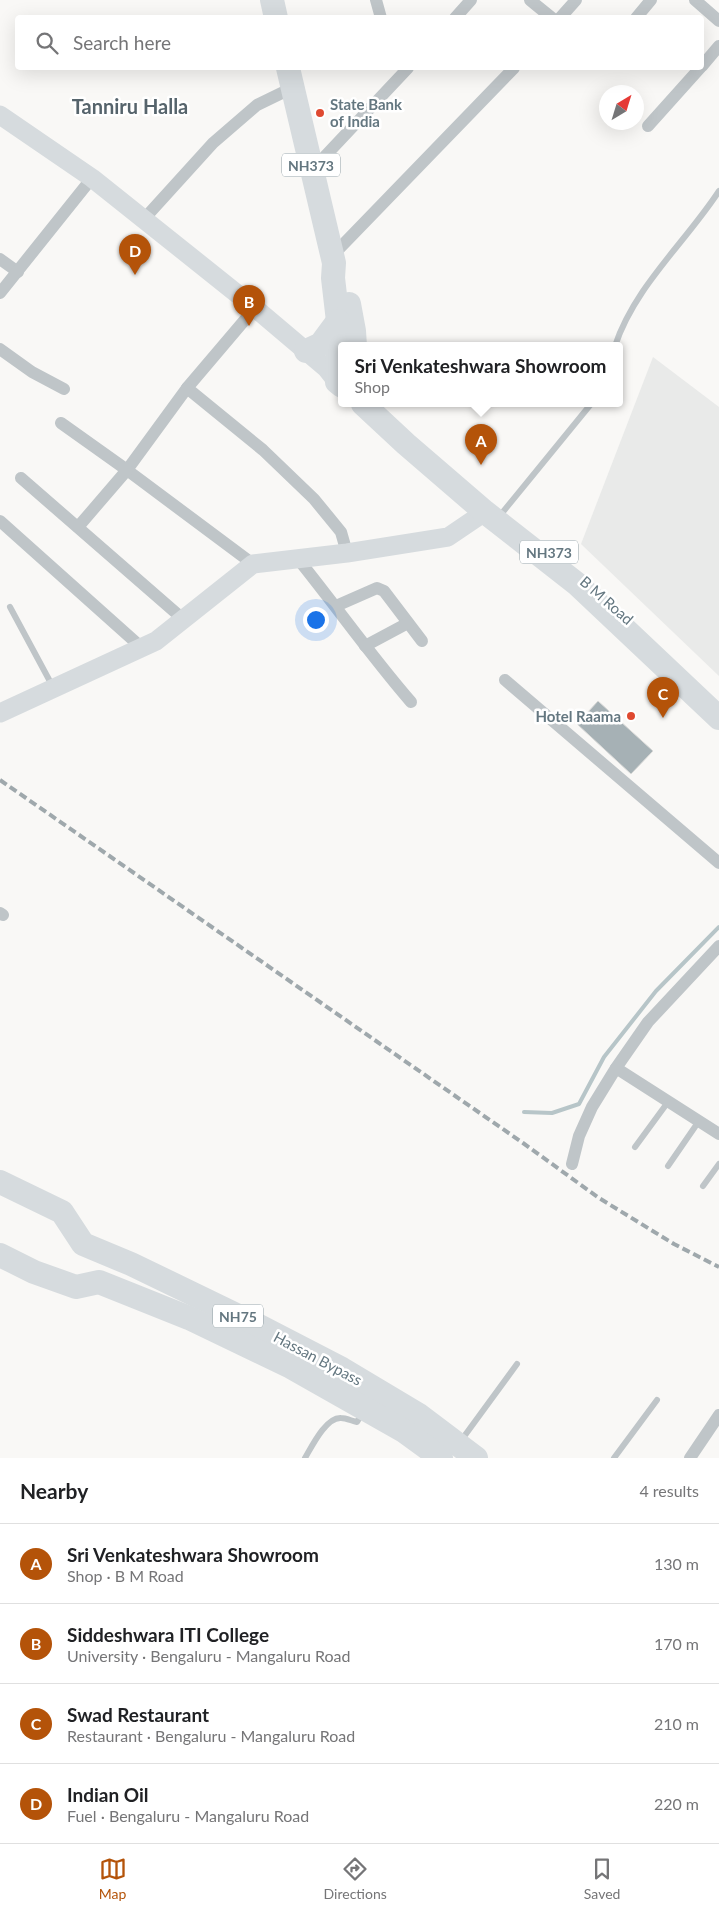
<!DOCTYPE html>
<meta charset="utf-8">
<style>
:root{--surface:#fff;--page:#f6f6f6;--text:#202124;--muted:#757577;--line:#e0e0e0;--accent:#b45309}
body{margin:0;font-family:Lato,sans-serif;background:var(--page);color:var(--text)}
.compass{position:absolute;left:599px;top:85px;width:45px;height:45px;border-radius:50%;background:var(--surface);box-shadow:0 5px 20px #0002;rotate:38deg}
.you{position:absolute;left:315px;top:619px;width:18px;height:18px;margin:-12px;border:4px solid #fff;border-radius:50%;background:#1a73e8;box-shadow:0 0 0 8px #1a73e833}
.badge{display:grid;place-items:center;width:32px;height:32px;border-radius:50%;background:var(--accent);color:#fff;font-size:16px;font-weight:700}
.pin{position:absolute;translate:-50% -41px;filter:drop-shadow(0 1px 2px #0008)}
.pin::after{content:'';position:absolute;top:26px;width:18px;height:15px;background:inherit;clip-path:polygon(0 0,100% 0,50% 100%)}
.popup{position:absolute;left:338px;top:342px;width:285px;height:65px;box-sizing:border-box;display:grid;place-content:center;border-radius:5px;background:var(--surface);filter:drop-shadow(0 1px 4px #0005);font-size:16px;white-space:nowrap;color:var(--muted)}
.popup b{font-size:19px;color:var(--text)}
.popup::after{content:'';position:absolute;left:50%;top:100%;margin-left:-10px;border:10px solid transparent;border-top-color:var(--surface)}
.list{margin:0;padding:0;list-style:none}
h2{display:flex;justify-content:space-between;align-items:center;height:65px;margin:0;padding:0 20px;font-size:21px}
h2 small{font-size:16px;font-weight:400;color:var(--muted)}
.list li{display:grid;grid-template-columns:32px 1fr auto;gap:15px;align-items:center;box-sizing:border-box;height:80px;padding:0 20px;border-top:1px solid var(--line)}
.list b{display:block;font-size:19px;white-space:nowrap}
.list p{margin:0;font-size:16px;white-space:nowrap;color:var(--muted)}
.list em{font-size:16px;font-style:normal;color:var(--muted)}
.icon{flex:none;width:28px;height:28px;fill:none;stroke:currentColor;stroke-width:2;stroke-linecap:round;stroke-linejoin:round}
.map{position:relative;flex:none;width:719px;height:1458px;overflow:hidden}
.search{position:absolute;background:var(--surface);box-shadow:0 5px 20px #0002;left:15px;right:15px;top:15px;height:55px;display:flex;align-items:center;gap:12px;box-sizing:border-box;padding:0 18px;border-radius:5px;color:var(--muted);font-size:19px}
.sheet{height:385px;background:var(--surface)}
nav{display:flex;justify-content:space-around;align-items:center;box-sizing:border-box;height:70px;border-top:1px solid var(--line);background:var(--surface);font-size:14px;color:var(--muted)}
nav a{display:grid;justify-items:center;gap:2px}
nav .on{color:var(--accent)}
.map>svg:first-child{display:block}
</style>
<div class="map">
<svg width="719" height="1458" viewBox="0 0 719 1458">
<rect width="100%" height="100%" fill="#f9f8f6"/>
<path fill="#e9eae9" d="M653,357L719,407V676L581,544Z"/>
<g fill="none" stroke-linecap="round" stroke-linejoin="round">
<path stroke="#b7c5c8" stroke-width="4" d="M524,1112L552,1113L579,1104L604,1057L656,991L719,927"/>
</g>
<path fill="#a6b1b5" stroke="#dadad8" d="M598,701L653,751L631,774L577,724Z"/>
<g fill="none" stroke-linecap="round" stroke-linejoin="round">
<g stroke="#bfc5c8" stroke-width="6">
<path d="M615,346C635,286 685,243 719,191"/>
<path d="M502,513L591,404"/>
<path d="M10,607L53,687"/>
<path d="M635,1147L668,1102"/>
<path d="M668,1166L699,1121"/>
<path d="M703,1186L719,1164"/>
<path d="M460,1442L517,1364"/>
<path d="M305,1458C312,1446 326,1417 341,1418C346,1418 352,1421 357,1422L363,1412"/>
<path d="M614,1458L657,1400"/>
</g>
<g stroke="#bfc5c8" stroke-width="12">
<path d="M376,0L381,18"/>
<path d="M530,0L552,18"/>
<path d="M695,0L719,21"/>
<path d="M455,18L471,0"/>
<path d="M560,18L576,0"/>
<path d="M636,18L651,0"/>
<path d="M702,66L719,46"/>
<path d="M648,126L700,68"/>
<path d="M312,170L408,68"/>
<path d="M144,219L213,143L257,105L292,88"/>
<path d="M332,256L514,68"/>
<path d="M0,259L18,272"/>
<path d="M0,293L92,178"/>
<path d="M255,308L187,388L263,450L314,499L341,532L347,553"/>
<path d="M0,349L32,372L64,389"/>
<path d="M187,388L127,470L253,564"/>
<path d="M61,423L127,470L78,527"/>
<path d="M21,478L183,619"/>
<path d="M0,521L141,647"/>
<path d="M298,559C336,606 371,656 411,702"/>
<path d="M336,606L377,588L384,591L422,641"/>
<path d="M365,646L408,623"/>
<path d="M505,680L719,863"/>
<path d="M0,913L3,915"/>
<path d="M616,1068L719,1134"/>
<path d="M572,1164L579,1136L592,1107L616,1068L648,1022L719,946"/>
<path d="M690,1458L719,1415"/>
</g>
<g stroke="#d6dbde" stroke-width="19">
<path d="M0,115L92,178L255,308L326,368L337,382"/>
<path d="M0,713L156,641L253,564L347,553L448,537L485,512"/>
</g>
<g stroke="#d6dbde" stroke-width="24">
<path d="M272,0L276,18"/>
<path d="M288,68L334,263L333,278L338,321L337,382L342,386"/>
<path d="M349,304L354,331L355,346"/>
<path d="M306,351L321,344L338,321"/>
<path d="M363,404L406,444L485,512L577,584L719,718"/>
<path d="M0,1182L62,1212L83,1244L131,1264L255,1324L342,1369L419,1415L476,1458"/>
<path d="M0,1255L34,1272L76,1287L99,1282L189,1318L291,1367L404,1431L441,1458"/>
</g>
<path stroke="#9fa8ac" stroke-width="4" stroke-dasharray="8 4" stroke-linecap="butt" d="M0,780L523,1143L599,1198L674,1244L719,1267"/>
</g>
<g fill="#df4930" stroke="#fff" stroke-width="2">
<circle cx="320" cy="113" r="5"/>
<circle cx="631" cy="716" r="5"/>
</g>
<g text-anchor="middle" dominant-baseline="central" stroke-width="5" stroke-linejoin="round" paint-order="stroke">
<g fill="#fff" stroke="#92a0a6" stroke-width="1">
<rect x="282" y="153.5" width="58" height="23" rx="4"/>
<rect x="520" y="540.5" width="58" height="23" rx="4"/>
<rect x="213" y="1304.5" width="50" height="23" rx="4"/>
</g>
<g font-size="14" font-weight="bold" fill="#647780">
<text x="311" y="165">NH373</text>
<text x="549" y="552">NH373</text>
<text x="238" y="1316">NH75</text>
</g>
<g font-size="15" font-weight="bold" fill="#647780" stroke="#fff" text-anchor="start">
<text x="330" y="104">State Bank<tspan x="330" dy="17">of India</tspan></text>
<text x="621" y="716" text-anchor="end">Hotel Raama</text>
</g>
<g font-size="15" fill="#647780" stroke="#fff">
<text transform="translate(607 600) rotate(41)">B M Road</text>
<text transform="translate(318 1358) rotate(28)">Hassan Bypass</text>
</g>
<g font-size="20" font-weight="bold" fill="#56646c" stroke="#fff">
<text x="130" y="106">Tanniru Halla</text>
</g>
</g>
</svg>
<svg class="compass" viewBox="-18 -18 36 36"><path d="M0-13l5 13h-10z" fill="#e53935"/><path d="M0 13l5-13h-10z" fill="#757577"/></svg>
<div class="you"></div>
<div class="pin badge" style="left:481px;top:465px">A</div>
<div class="popup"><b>Sri Venkateshwara Showroom</b>Shop</div>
<div class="pin badge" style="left:249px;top:326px">B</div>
<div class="pin badge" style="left:663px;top:718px">C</div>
<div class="pin badge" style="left:135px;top:275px">D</div>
<div class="search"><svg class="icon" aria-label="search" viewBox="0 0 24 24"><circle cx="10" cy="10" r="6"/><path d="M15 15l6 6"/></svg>Search here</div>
</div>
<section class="sheet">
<h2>Nearby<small>4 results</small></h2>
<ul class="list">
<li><span class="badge">A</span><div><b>Sri Venkateshwara Showroom</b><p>Shop · B M Road</p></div><em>130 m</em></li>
<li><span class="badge">B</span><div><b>Siddeshwara ITI College</b><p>University · Bengaluru - Mangaluru Road</p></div><em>170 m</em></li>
<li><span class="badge">C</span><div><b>Swad Restaurant</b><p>Restaurant · Bengaluru - Mangaluru Road</p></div><em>210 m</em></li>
<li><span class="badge">D</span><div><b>Indian Oil</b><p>Fuel · Bengaluru - Mangaluru Road</p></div><em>220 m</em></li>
</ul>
</section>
<nav>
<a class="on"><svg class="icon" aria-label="map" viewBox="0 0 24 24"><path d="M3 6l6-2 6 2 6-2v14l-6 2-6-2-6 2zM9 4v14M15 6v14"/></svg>Map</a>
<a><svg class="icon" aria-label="directions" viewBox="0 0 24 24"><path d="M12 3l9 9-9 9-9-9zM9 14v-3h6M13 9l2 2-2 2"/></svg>Directions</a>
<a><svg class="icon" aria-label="saved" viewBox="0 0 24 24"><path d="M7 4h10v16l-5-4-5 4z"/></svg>Saved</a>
</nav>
